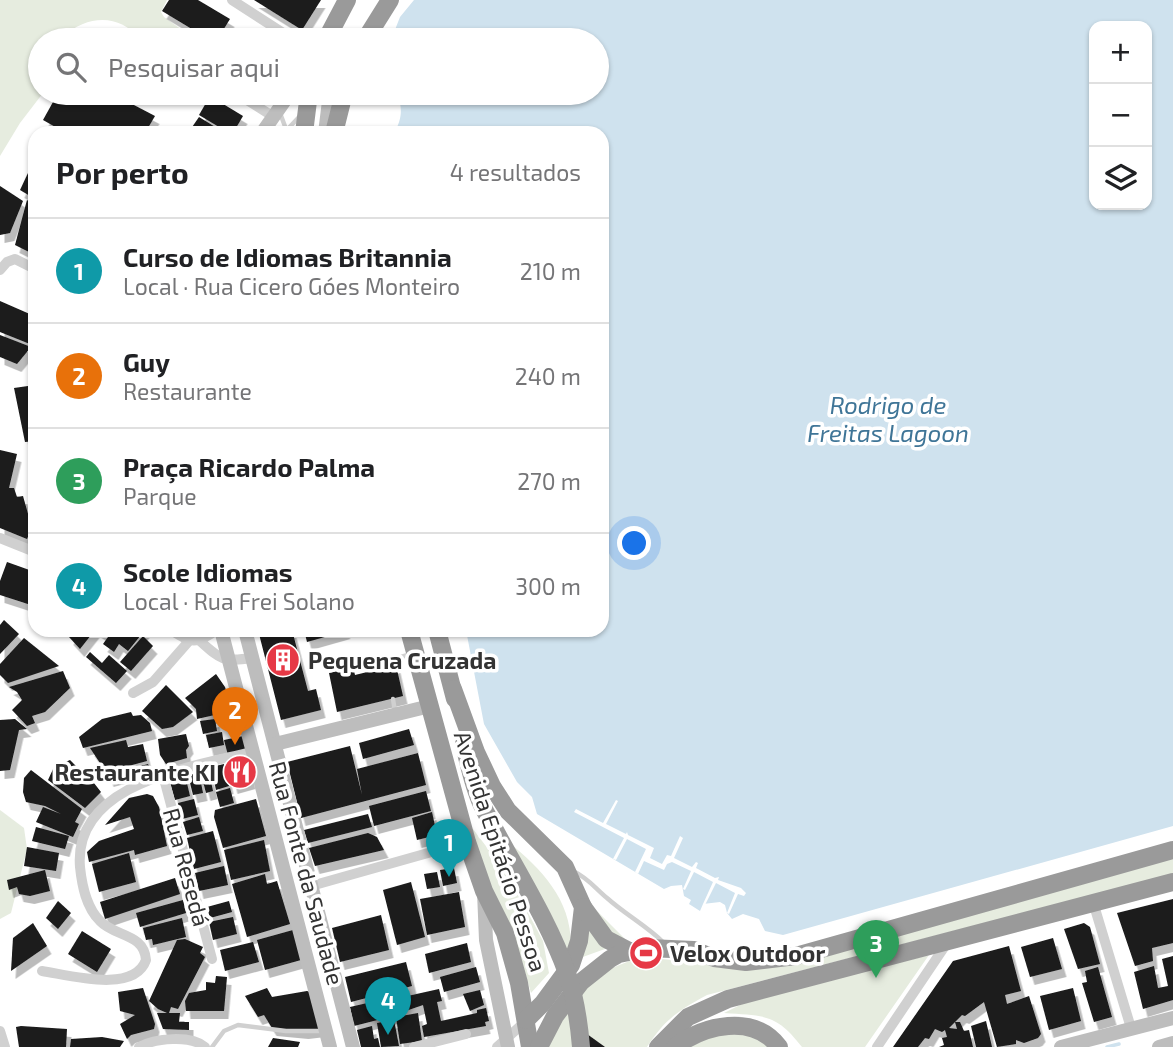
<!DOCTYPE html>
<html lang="pt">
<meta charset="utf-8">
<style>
:root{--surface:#fff;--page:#f6f6f6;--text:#202124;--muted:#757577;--line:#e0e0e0;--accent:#db2777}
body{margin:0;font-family:"Exo 2",sans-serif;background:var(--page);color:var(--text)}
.controls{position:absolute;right:21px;top:21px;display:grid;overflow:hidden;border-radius:14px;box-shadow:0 2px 5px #0004}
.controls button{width:63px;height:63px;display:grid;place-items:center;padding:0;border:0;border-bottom:2px solid var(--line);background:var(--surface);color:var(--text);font:35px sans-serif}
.you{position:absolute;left:635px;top:544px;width:24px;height:24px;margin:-18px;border:5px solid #fff;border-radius:50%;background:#1a73e8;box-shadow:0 0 0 10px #1a73e833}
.badge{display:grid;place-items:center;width:46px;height:46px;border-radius:50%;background:var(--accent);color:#fff;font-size:23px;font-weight:700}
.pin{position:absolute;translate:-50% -58px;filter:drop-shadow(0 2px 4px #0008)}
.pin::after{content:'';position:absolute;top:37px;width:24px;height:21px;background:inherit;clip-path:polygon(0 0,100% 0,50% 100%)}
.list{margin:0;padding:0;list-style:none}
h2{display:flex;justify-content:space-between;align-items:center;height:91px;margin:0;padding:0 28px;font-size:30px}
h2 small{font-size:23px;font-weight:400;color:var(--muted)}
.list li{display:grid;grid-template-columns:46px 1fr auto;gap:21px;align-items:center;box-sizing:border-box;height:105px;padding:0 28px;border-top:2px solid var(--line)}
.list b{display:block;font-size:26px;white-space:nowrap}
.list p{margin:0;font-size:23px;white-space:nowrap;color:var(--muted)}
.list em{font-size:23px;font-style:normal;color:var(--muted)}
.icon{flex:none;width:38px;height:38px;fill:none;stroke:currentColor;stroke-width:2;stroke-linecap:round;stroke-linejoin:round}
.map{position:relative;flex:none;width:1173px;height:1047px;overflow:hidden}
.search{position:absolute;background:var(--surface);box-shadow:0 2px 5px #0004;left:28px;top:28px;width:581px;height:77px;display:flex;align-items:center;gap:18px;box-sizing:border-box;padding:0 24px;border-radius:38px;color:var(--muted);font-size:26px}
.panel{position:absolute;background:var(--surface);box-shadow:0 2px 5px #0004;left:28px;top:126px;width:581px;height:511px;border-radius:21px}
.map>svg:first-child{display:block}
</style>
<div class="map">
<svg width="1173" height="1047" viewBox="0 0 1173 1047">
<defs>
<filter id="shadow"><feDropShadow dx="4.5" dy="8" stdDeviation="0" flood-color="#0004"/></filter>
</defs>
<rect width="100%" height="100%" fill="#fff"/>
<g fill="#e6ecdf">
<path d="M0,0H167L161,12L164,17L196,40H140C120,13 88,15 63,36V40H40V93H43L20,123L0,156Z"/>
<path d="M0,810L24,828L27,849L11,913L0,919Z"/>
<path d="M473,829L498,862L526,909L543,941L549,973L531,993L520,955L468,832Z"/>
<path d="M494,830C532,861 571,892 571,945L564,953Z"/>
<path d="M1173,855V874L707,995C678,1011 665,1019 647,1047H539L597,974L632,960L662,959L752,969Z"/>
<path d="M594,908L627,941L580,958Z"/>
<path d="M929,955L865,1047H802C776,1013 764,1016 724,1013L748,1001Z"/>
<path d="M747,1031L779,1047H690L710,1036Z"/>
</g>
<path fill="#cfe2ee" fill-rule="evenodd" d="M414,0H1173V826L783,935L765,931L759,919L743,914L732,919L727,913L725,905L720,902L703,904L700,911L689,904L691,900L684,896L682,885L671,886L664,889L537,814L532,797L517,782L484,724L466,630H602V133H394C402,119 403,109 397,93H597V40H391L400,17ZM1094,26H1147V205H1094Z"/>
<path fill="#fff" d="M616,800L618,801L606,824L626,834L627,832L628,835L654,848L650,858L662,864L667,855L671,856L680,836L683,838L674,858L692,867L696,862L698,863L696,868L715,878L719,877L718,880L741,888L746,893L744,896L738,894L729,914L727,913L735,893L716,883L705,905L703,904L713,882L694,872L685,890L683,889L691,871L672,862L667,864L664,870L644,861L638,874L635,872L646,849L627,839L616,860L613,859L624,838L574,812L576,809L603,823Z"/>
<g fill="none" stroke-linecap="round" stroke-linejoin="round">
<path stroke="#cfe2ee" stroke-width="3.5" d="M1107,1047L1119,1044"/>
</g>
<g fill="#1a1a1a" filter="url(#shadow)">
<path d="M169,0H198L230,19L217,40H210L162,11Z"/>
<path d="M254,0H321L302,30Z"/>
<path d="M119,30L128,38L126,40H111Z"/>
<path d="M58,93H111L155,116L145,133H66L43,120Z"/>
<path d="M210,96L243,116L233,133H229L199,115Z"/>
<path d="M199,117L225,133H188Z"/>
<path d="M35,158V199L20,190Z"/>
<path d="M0,186L23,201L10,233L0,235Z"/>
<path d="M27,200L35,205V255L15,245Z"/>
<path d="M0,301L32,315L35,309V346L0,332Z"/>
<path d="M0,335L31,347L17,364L0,357Z"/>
<path d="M35,385V441L25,442L14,388Z"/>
<path d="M0,450L17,454L9,488H14L17,497L23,496L32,528L27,539L0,528Z"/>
<path d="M7,562L35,572V613L31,605L0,595V581Z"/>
<path d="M4,620L19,634L0,654V625Z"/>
<path d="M73,630H95L80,649L69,637Z"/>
<path d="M97,630H145L128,651L119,644L114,652L103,644L108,637Z"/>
<path d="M258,630H292L308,691L316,689L321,710L281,720Z"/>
<path d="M304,630H345L346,631L307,642Z"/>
<path d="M143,636L153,646L131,671L120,662Z"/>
<path d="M24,638L59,666L8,683L0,675V664Z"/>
<path d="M90,652L102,663L109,655L127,671L116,683L86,657Z"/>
<path d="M396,665L403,696L337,712L329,673L353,667L355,675Z"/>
<path d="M63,671L70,688L45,712L32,716L35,723L27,726L12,710L22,700L17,692L9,687Z"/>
<path d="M216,674L225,687L232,711L197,719L196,709L185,698Z"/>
<path d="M166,685L193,712L173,727L162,729L142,711Z"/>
<path d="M131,712L133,716L141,715L150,723L152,731L83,748L79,737L102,719Z"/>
<path d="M15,719L27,729L19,730L10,770L0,771V720Z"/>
<path d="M215,719L217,731L203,734L200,721Z"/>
<path d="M409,729L414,745L363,759L359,743Z"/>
<path d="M222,732L224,745L209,748L206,735Z"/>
<path d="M186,734L189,746L186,750L187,758L166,764L160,755L158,739Z"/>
<path d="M243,736L247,751L228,755L224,740Z"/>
<path d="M126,740L128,747L143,744L147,761L106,772L90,748Z"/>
<path d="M350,746L362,795L357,769L418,753L426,785L301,818L287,762Z"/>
<path d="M246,759L251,781L233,786L228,763Z"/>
<path d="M70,760L77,767L75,770L86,780L90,778L101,792L85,808L48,780L54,767Z"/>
<path d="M148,764L150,768L109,779L108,775Z"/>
<path d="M224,764L229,786L216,790L211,767Z"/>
<path d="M208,768L213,791L206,793L200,770Z"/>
<path d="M31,770L82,809L75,822L79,824L73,837L36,822L43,807L61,814L45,806L26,802L23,792L24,778Z"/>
<path d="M199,773L203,793L193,795L188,775Z"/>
<path d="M185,775L190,796L175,800L169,779Z"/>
<path d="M230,788L234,803L220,807L216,792Z"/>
<path d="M426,791L431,811L374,826L369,806Z"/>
<path d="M147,794L153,796L159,807L167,846L135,855L134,850L89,862L87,852L99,841L134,829L130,817L105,825L129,798Z"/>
<path d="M194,799L198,815L182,819L178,803Z"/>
<path d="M256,799L266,836L223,848L214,817L215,810Z"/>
<path d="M432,812L437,835L417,840L412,818Z"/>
<path d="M368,814L372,827L308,843L304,830Z"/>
<path d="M199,817L203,831L187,835L183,822Z"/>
<path d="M36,827L69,836L65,849L32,841Z"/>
<path d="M213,831L221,862L194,869L187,838Z"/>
<path d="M368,833L377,837L384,850L315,866L309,848Z"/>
<path d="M264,840L270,871L231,880L224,850Z"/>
<path d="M27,847L59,853L56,871L24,866Z"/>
<path d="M129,853L136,882L99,892L92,864Z"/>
<path d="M224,866L228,885L199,891L195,873Z"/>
<path d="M454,868L457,883L443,886L440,870Z"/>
<path d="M45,870L50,891L30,896L19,894L17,887L9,890L7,880Z"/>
<path d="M437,872L440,887L427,889L424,874Z"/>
<path d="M265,874L267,884L277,881L290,924L247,937L232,884Z"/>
<path d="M175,878L180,894L105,919L100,902Z"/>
<path d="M411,882L425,937L397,945L383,890Z"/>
<path d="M459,892L465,927L427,935L420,899Z"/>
<path d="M1173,899V943L1152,948L1153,961L1135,966L1117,913Z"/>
<path d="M183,900L186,913L140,927L136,913Z"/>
<path d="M58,901L71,913L58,929L46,918Z"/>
<path d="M229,901L232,912L210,918L207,907Z"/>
<path d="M381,915L389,950L340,962L332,928Z"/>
<path d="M233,917L237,934L213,940L209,922Z"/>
<path d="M182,918L186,937L153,945L152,939L146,940L143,928Z"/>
<path d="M33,923L47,946L11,971L13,938Z"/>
<path d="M1084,923L1090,927L1100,964L1078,969L1064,929Z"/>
<path d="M293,930L301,960L265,970L257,940Z"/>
<path d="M82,931L111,949L97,972L68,954Z"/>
<path d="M1053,938L1062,969L1030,977L1021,947Z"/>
<path d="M185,939L203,947L200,953L205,957L178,1009L171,1007L169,1013H180L179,1022H189V1030L163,1029L157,1013H167L158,1009L149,1001L177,940Z"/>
<path d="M253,942L259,962L225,971L220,950Z"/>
<path d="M467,943L471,962L429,973L425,954Z"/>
<path d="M1009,946L1021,991L1005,995L1007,1004L1029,996L1041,1034L1038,1038L1024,1043L1016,1040V1044L997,1047L984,1002L965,1016L962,1015L949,1028L957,1029L955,1022H960L964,1031L969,1030L973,1047H939L944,1045L942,1038L947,1037L945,1030L942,1032L935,1029L929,1039L925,1038L918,1047H893L953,961Z"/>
<path d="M1173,956V1000L1143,1009L1134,972L1154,966L1158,988L1168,986L1162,959Z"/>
<path d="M406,962L412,986L351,1002L345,977Z"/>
<path d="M476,967L480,982L444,992L440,977Z"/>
<path d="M1098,967L1112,1017L1094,1022L1082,983L1087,982L1085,971Z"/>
<path d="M216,976L227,977L224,1011H186L185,1001L189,993L206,990V982L215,983Z"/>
<path d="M143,988L155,1024L154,1029L131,1035L127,1039L120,1024L135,1015L120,1011L118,992Z"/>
<path d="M267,988L272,997L307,991L313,993L321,1029L304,1031L272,1028L264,1015L258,1017L245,996Z"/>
<path d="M1073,988L1081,1021L1049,1030L1040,996Z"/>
<path d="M439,989L442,1001L437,1002L441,1021L477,1013V1010L486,1008L489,1021L485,1022L486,1026L424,1037L422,1026L427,1024L423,1005L394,1015L391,1003L394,1002V999Z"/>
<path d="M480,990L484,1005L470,1011L463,994Z"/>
<path d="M389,998L393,1016L354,1026L350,1007Z"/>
<path d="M418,1013L422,1041L400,1044L396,1017Z"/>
<path d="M394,1020L399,1046L381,1047L377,1023Z"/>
<path d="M986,1021L992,1047H976L971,1026Z"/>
<path d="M21,1026L67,1029L66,1047H19L16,1027Z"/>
<path d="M372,1026L374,1039L378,1038L380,1047H361L357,1030Z"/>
<path d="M587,1034L605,1047H588Z"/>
<path d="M102,1037L124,1041L120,1047H70L71,1039Z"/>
<path d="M273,1038L300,1042L298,1047H268Z"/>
</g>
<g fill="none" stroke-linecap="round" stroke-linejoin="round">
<g stroke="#d0d0d0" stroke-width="4.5">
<path d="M280,113L286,129"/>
<path d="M284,133L300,116"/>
<path d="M392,667L391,660L411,654"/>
<path d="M359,670L391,660"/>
<path d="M393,699L395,712"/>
<path d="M573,871C588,878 595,888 607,898C626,915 647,926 664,943"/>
<path d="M212,1047L224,1031L238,1025L286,1031H325"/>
</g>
<g stroke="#d0d0d0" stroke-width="10">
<path d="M232,0L294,40"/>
<path d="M236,93L274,117"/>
<path d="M0,270L7,262L15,259L35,269"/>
<path d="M0,538L35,552"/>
<path d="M171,630C193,644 195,644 217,630"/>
<path d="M200,641C221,660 223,662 252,658"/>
<path d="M133,693L153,682L189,641"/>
<path d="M163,775L212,959"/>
<path d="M311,886L467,842"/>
<path d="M1093,902L1131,1028"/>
<path d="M42,971C69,975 134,994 146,960C144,933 115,937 100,921C86,907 82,886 80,867C73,783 192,767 251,752"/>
<path d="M0,1031L5,1047"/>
<path d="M139,1047C155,1038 191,1035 205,1047"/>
<path d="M414,1047L466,1034"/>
<path d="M497,1047L526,1021"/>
<path d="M877,1047L947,943"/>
</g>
<g stroke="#bdbdbd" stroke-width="14">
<path d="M262,133L290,93"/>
<path d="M325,133L330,93"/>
<path d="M221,630L330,1047"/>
<path d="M245,630L353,1047"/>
<path d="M275,744L430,706"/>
<path d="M484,892L486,940L508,1047"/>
<path d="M1061,1047L1173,1018"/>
<path d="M1159,1047L1173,1043"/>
</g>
<g stroke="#9a9a9a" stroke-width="18">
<path d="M326,40L347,0"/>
<path d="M365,40L390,0"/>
<path d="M304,133L309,93"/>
<path d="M334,133L344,93"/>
<path d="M409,630L467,842L484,891L505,933L519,983L530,1047"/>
<path d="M437,630L455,699"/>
<path d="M453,689L476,752L492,786L508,811L565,867L583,907L579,941L571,965L543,1003L526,1020"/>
<path d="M583,907L606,939L629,951"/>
<path d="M539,1047L555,1016L581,982L610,959L619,954L648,948L694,950L714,958L746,962L796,956L1173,850"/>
<path d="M658,1047L688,1017L728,999L1173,882"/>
<path d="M675,1047C704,1025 753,1013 779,1047"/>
</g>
<path stroke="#9a9a9a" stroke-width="18" d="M464,744C469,765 473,786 482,805C510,862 546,914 567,973C575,997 579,1022 581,1047"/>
</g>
<defs>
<g id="building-disc" transform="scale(1.75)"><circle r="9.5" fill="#e63946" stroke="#fff"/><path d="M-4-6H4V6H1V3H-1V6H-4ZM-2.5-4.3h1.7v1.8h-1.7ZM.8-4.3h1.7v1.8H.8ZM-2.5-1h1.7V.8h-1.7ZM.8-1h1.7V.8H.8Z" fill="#fff"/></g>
<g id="restaurant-disc" transform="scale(1.75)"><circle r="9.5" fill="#e63946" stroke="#fff"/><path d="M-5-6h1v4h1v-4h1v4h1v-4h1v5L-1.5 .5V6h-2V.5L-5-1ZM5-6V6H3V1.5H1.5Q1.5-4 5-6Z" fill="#fff"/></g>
<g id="stadium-disc" transform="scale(1.75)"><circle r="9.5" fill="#e63946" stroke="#fff"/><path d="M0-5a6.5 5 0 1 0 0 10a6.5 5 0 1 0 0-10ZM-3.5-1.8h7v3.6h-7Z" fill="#fff"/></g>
</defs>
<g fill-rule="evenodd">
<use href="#building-disc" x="283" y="660"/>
<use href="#restaurant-disc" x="240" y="772"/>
<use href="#stadium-disc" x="646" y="953"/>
</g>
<g text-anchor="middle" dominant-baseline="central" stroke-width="7" stroke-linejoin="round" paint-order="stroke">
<g font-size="23" font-weight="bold" fill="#333" stroke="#fff" text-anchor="start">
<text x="308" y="660">Pequena Cruzada</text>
<text x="216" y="772" text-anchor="end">Restaurante KI</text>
<text x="670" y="953">Velox Outdoor</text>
</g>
<g font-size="23" fill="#333" stroke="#fff">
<text transform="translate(501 851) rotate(72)">Avenida Epitácio Pessoa</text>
<text transform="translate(187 867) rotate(75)">Rua Resedá</text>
<text transform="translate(307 873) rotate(75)">Rua Fonte da Saudade</text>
</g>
<g font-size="24" font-style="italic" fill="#3f7597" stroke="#fff">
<text x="888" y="404">Rodrigo de<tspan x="888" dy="28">Freitas Lagoon</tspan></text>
</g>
</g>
</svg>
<div class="controls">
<button>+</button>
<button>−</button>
<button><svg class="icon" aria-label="layers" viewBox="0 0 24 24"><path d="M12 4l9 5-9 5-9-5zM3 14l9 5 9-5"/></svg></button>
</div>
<div class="you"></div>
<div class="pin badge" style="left:449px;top:877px;background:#0f9aa8">1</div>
<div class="pin badge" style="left:235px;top:745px;background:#e8710a">2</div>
<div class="pin badge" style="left:876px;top:978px;background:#2e9e5b">3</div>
<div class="pin badge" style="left:388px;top:1035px;background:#0f9aa8">4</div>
<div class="search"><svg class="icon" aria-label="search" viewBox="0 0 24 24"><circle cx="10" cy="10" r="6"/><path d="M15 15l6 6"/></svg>Pesquisar aqui</div>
<section class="panel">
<h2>Por perto<small>4 resultados</small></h2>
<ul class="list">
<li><span class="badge" style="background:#0f9aa8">1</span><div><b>Curso de Idiomas Britannia</b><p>Local · Rua Cicero Góes Monteiro</p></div><em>210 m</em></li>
<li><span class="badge" style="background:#e8710a">2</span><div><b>Guy</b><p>Restaurante</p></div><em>240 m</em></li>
<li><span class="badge" style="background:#2e9e5b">3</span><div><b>Praça Ricardo Palma</b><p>Parque</p></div><em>270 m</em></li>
<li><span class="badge" style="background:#0f9aa8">4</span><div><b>Scole Idiomas</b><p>Local · Rua Frei Solano</p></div><em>300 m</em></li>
</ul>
</section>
</div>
